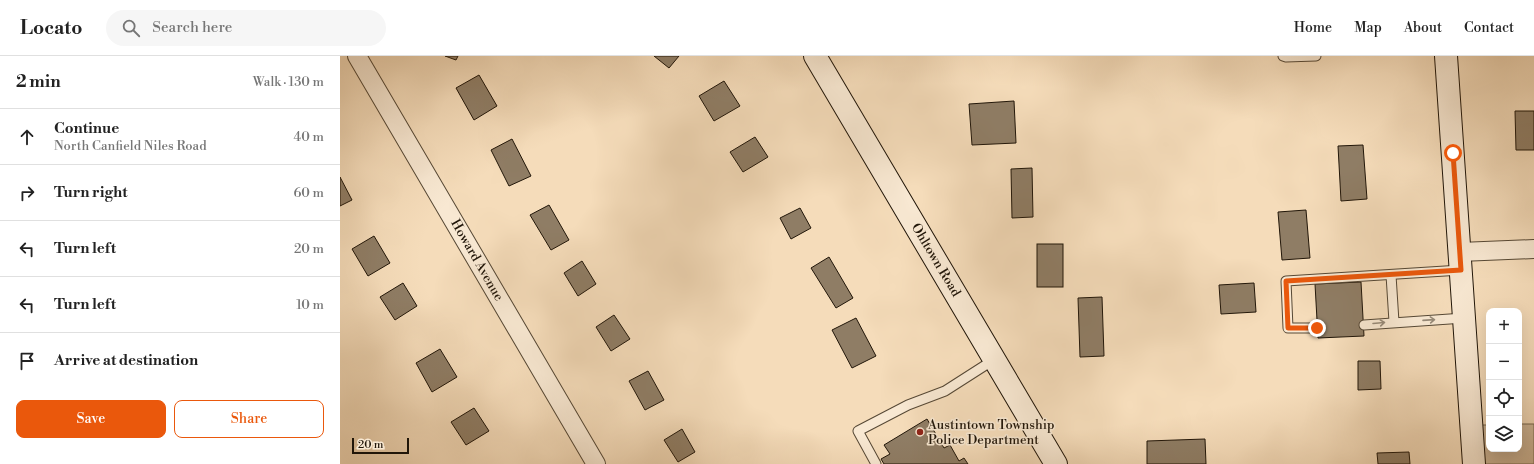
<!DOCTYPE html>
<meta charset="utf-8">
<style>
:root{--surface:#fff;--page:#f6f6f6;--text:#222;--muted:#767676;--line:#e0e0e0;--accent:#ea580c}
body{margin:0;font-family:"Libre Bodoni",serif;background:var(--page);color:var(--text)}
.controls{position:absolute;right:12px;bottom:12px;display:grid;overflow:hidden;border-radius:8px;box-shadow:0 4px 16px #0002}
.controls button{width:36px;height:36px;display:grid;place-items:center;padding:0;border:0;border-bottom:1px solid var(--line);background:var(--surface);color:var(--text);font:20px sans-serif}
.scale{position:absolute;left:12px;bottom:10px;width:57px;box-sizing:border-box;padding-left:4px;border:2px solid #211609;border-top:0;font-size:11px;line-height:14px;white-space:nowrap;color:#211609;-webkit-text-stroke:3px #f8e8d2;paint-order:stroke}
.stop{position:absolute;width:12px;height:12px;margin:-9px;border:3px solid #ea580c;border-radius:50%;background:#fff}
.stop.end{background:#ea580c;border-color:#fff;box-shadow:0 1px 4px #0008}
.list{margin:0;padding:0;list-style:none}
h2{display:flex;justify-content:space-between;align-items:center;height:52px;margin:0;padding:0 16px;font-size:17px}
h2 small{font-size:13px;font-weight:400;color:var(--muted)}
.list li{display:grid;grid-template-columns:26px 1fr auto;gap:12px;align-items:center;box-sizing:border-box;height:56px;padding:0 16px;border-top:1px solid var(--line)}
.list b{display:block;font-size:15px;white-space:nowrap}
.list p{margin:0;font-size:13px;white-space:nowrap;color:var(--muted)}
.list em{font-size:13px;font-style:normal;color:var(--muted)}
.actions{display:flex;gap:8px;padding:12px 16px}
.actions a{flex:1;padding:9px 0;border:1px solid var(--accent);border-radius:8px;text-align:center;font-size:14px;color:var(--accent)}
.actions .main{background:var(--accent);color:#fff}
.icon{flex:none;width:22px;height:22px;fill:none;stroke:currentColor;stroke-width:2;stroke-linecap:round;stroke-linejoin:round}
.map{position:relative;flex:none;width:1194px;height:408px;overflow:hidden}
header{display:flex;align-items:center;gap:24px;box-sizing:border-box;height:56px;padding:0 20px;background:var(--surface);border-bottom:1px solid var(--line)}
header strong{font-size:19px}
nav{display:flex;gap:22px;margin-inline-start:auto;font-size:14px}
.search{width:280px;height:36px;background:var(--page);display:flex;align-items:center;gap:10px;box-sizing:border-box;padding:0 14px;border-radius:22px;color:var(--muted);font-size:15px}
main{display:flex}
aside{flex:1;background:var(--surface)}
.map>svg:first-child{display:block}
</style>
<header>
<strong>Locato</strong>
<div class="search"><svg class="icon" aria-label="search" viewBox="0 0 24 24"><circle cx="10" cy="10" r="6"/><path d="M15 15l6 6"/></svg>Search here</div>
<nav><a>Home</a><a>Map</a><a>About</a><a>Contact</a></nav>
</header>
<main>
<aside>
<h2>2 min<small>Walk · 130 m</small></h2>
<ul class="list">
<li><svg class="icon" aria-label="ahead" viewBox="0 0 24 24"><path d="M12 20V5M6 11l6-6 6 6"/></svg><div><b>Continue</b><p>North Canfield Niles Road</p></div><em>40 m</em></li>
<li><svg class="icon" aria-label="right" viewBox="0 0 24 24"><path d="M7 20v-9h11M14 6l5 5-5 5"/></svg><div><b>Turn right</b></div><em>60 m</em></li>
<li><svg class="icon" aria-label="left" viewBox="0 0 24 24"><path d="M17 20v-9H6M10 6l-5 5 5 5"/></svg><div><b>Turn left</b></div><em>20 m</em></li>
<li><svg class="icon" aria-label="left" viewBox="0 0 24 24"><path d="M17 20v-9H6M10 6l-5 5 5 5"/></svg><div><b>Turn left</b></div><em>10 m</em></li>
<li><svg class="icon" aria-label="arrive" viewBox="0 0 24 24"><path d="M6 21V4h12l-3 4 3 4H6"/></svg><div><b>Arrive at destination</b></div></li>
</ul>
<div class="actions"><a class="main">Save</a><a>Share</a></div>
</aside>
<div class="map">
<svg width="1194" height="408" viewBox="0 0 1194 408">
<rect width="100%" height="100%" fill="#f5dcba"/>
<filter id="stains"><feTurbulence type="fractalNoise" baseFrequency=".005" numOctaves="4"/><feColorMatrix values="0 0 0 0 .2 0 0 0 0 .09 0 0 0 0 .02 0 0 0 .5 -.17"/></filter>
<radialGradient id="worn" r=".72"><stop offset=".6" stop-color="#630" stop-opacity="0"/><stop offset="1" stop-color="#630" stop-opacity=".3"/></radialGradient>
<path fill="#d1ba9c" stroke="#796852" d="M1179,368H1194V408H1134L1132,369H1149V393H1179Z"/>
<g fill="#8f7d65" stroke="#211609">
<path d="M105,0H118L116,4Z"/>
<path d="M314,0H339L329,12Z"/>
<path d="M139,19L157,50L134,64L116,32Z"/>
<path d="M384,25L400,50L374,65L359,40Z"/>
<path d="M674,45L676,87L632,89L629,48Z"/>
<path d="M1175,55H1194V94H1176Z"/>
<path d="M415,81L428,101L403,116L390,96Z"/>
<path d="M172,83L191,120L169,130L151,94Z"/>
<path d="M1023,89L1027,143L1001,145L998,90Z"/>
<path d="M692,112L693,161L672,162L671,113Z"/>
<path d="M0,121L12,144L0,150Z"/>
<path d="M209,149L229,184L211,194L190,159Z"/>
<path d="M460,152L471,172L451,183L440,162Z"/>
<path d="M966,154L970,202L942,204L938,156Z"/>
<path d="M34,180L50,207L28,220L12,193Z"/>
<rect x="697" y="188" width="26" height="43"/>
<path d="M489,201L513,242L496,252L471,212Z"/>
<path d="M242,205L256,228L238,240L224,217Z"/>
<path d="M1021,226L1024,280L978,282L975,228Z"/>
<path d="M63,227L77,250L55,264L40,241Z"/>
<path d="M914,227L916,256L881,258L879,229Z"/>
<path d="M762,241L764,300L740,301L738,242Z"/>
<path d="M274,259L290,283L271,295L256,271Z"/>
<path d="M516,262L536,300L512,312L492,274Z"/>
<path d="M100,293L117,321L92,336L76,307Z"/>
<path d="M1018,305H1040L1041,333L1018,334Z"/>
<path d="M308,315L324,344L305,354L289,325Z"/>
<path d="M134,352L149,375L126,389L111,366Z"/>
<path d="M587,363L604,392L610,389L619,405L624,402L628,408H544L541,403L550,398L544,389Z"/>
<path d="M342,373L355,396L338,406L324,384Z"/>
<path d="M865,383L866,408H807V385Z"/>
<path d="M1069,396L1070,408H1038L1037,397Z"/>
</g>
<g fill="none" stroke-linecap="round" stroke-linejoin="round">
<g stroke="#564835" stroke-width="11">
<g id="lane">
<path d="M943,0L946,1L976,0"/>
<path d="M1051,219L1054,266"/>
<path d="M1024,269L1124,262"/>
<path d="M977,272H948L946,225L1121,214"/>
<path d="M536,408L518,375L568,349L605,335L655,303"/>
</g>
</g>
<g stroke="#564835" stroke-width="20">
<g id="street">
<path d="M17,0L256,408"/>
<path d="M1120,196L1194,193"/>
</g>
</g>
<g stroke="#211609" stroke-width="24">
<g id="secondary">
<path d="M475,0L716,408"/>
<path d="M1106,0L1134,408"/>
</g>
</g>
<use href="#lane" stroke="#f8e8d2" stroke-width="9"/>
<use href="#street" stroke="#f8e8d2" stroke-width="18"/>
<use href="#secondary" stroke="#f8e8d2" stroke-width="22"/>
</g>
<defs><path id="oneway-shaft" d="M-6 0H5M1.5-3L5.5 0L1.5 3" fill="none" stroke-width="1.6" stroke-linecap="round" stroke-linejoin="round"/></defs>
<g stroke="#978a78">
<use href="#oneway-shaft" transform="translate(1089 264) rotate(-4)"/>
<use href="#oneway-shaft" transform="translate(1039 267) rotate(-5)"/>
</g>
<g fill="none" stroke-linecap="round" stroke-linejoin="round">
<path stroke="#ea580c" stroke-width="5" d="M977,272H948L946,225L1121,214L1113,97"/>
</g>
<circle fill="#8f2418" stroke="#f8e8d2" stroke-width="1.5" cx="580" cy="376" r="4"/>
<g text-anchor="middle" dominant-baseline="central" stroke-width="3" stroke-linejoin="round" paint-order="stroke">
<g font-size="13" fill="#211609" stroke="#f8e8d2">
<text transform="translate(137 204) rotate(60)">Howard Avenue</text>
<text transform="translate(596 204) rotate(59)">Ohltown Road</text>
</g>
<g font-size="13" fill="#211609" stroke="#f8e8d2" text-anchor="start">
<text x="588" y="369">Austintown Township<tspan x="588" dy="15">Police Department</tspan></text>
</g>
</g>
<rect width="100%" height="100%" filter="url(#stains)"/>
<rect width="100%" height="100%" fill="url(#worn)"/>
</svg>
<div class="controls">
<button>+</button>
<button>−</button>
<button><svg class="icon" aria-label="locate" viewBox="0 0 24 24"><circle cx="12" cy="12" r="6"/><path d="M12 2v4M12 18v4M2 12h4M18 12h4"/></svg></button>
<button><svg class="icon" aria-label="layers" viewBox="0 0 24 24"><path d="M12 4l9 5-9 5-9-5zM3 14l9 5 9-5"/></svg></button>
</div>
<div class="scale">20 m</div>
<div class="stop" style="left:1113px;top:97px"></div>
<div class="stop end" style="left:977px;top:272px"></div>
</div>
</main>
